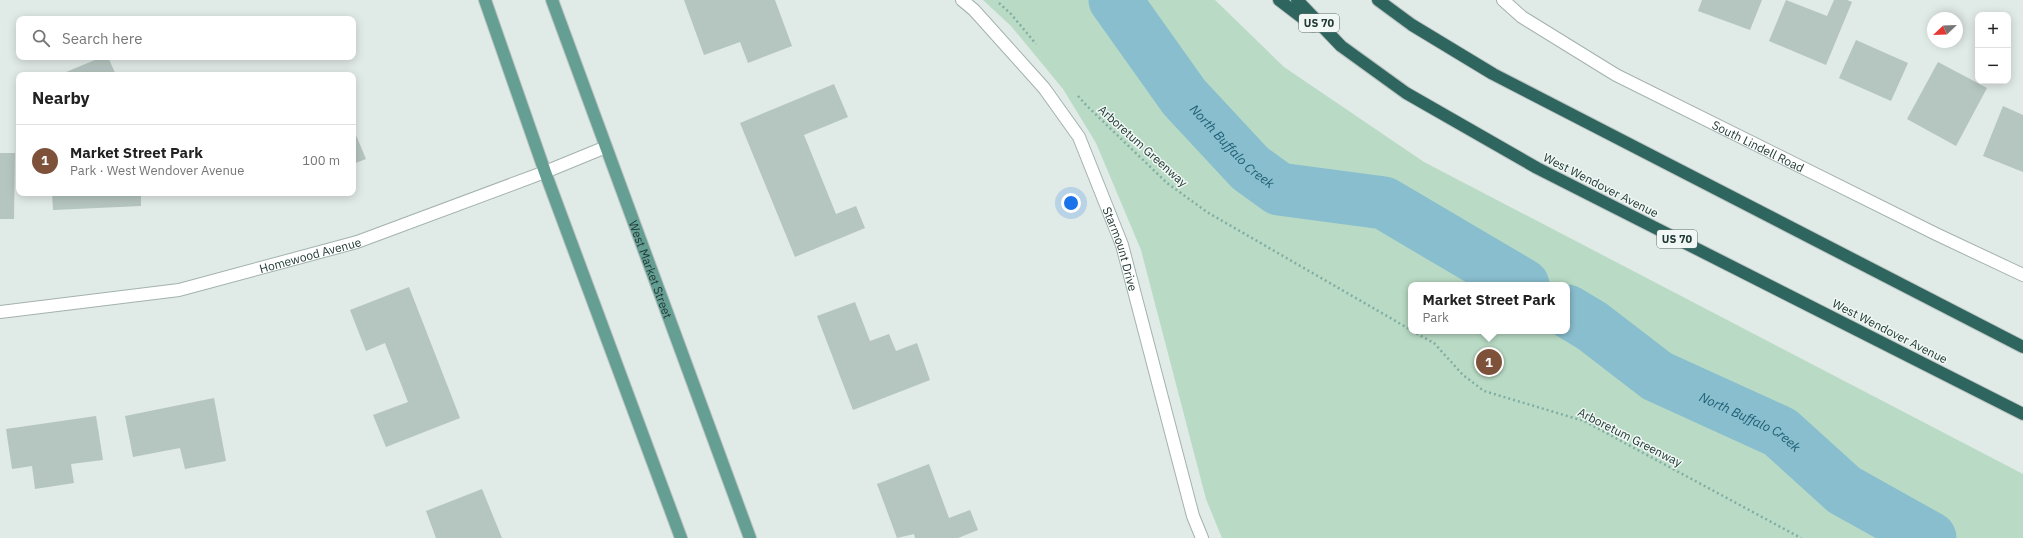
<!DOCTYPE html>
<meta charset="utf-8">
<style>
:root{--surface:#fff;--page:#f2f2f2;--text:#222;--muted:#767676;--line:#e0e0e0;--accent:#7e513b}
body{margin:0;font-family:"IBM Plex Sans",sans-serif;background:var(--page);color:var(--text)}
.controls{position:absolute;right:12px;top:12px;display:grid;overflow:hidden;border-radius:8px;box-shadow:0 2px 10px #0003}
.controls button{width:36px;height:36px;display:grid;place-items:center;padding:0;border:0;border-bottom:1px solid var(--line);background:var(--surface);color:var(--text);font:20px sans-serif}
.compass{position:absolute;left:1927px;top:12px;width:36px;height:36px;border-radius:50%;background:var(--surface);box-shadow:0 2px 10px #0003;rotate:247deg}
.you{position:absolute;left:1071px;top:203px;width:14px;height:14px;margin:-10px;border:3px solid #fff;border-radius:50%;background:#1a73e8;box-shadow:0 0 0 6px #1a73e833}
.badge{display:grid;place-items:center;width:26px;height:26px;border-radius:50%;background:var(--accent);color:#fff;font-size:13px;font-weight:700}
.pin{position:absolute;translate:-50% -50%;border:2px solid #fff;box-shadow:0 1px 4px #0006}
.popup{position:absolute;left:1408px;top:282px;width:162px;height:52px;box-sizing:border-box;display:grid;place-content:center;border-radius:8px;background:var(--surface);filter:drop-shadow(0 1px 3px #0005);font-size:13px;white-space:nowrap;color:var(--muted)}
.popup b{font-size:15px;color:var(--text)}
.popup::after{content:'';position:absolute;left:50%;top:100%;margin-left:-8px;border:8px solid transparent;border-top-color:var(--surface)}
.list{margin:0;padding:0;list-style:none}
h2{display:flex;justify-content:space-between;align-items:center;height:52px;margin:0;padding:0 16px;font-size:17px}
h2 small{font-size:13px;font-weight:400;color:var(--muted)}
.list li{display:grid;grid-template-columns:26px 1fr auto;gap:12px;align-items:center;box-sizing:border-box;height:72px;padding:0 16px;border-top:1px solid var(--line)}
.list b{display:block;font-size:15px;white-space:nowrap}
.list p{margin:0;font-size:13px;white-space:nowrap;color:var(--muted)}
.list em{font-size:13px;font-style:normal;color:var(--muted)}
.icon{flex:none;width:22px;height:22px;fill:none;stroke:currentColor;stroke-width:2;stroke-linecap:round;stroke-linejoin:round}
.map{position:relative;flex:none;width:2023px;height:538px;overflow:hidden}
.search{position:absolute;background:var(--surface);box-shadow:0 2px 10px #0003;left:16px;top:16px;width:340px;height:44px;display:flex;align-items:center;gap:10px;box-sizing:border-box;padding:0 14px;border-radius:8px;color:var(--muted);font-size:15px}
.panel{position:absolute;background:var(--surface);box-shadow:0 2px 10px #0003;left:16px;top:72px;width:340px;height:124px;border-radius:8px}
.map>svg:first-child{display:block}
</style>
<div class="map">
<svg width="2023" height="538" viewBox="0 0 2023 538">
<rect width="100%" height="100%" fill="#e0eae6"/>
<path fill="#b9dbc5" fill-rule="evenodd" d="M983,0H1215L1284,67L1424,162L2023,474V538H1222L1206,499L1141,250L1096,143L1063,89L1011,26ZM1411,285H1567V331H1411Z"/>
<g fill="none" stroke-linecap="round" stroke-linejoin="round">
<g stroke="#89bece" stroke-width="53">
<path id="s1" d="M1115,0L1184,97L1250,168L1279,189L1384,203L1523,285"/>
<path id="s2" d="M1567,311L1592,326L1657,376L1780,432L1844,490L1930,538"/>
</g>
</g>
<g fill="#b5c5c0">
<path d="M684,0H775L792,46L748,63L740,42L704,55Z"/>
<path d="M1702,0H1762L1750,30L1698,11Z"/>
<path d="M1786,0L1827,16L1834,0H1847L1852,2L1826,65L1769,41Z"/>
<path d="M1856,40L1908,63L1891,101L1839,78Z"/>
<path d="M102,57H108L116,75H59Z"/>
<path d="M1938,62L1987,88L1956,146L1907,119Z"/>
<path d="M834,84L848,117L804,135L836,214L856,206L865,228L795,257L740,123Z"/>
<path d="M2003,106L2023,115V172L1983,156Z"/>
<path d="M353,128L366,159L353,164Z"/>
<path d="M0,153H15L14,219H0Z"/>
<path d="M52,193H141V206L53,210Z"/>
<path d="M409,287L460,418L386,447L373,415L408,402L385,343L366,351L350,310Z"/>
<path d="M855,302L870,341L889,334L896,351L917,343L930,380L853,410L817,316Z"/>
<path d="M214,398L226,461L185,469L180,448L133,457L125,416Z"/>
<path d="M96,416L103,460L71,464L74,483L35,489L32,466L12,469L6,429Z"/>
<path d="M929,464L949,518L970,510L978,530L958,538H915L914,534L897,538L877,484Z"/>
<path d="M482,489L502,538H436L426,511Z"/>
</g>
<g fill="none" stroke-linecap="round" stroke-linejoin="round">
<g stroke="#a3b2ad" stroke-width="14">
<g id="minor">
<path id="s3" d="M962,0L974,10L1044,88L1079,137L1122,245L1193,516L1202,538"/>
<path id="s4" d="M1503,0L1522,17L1616,75L1936,234L2023,275"/>
<path id="s5" d="M0,312L179,290L357,242L545,172L606,147"/>
</g>
</g>
<g stroke="#bcc4c2" stroke-width="14">
<g id="major">
<path d="M485,0L545,172L681,538"/>
<path id="s6" d="M552,0L750,538"/>
</g>
</g>
<g stroke="#bcc4c2" stroke-width="14">
<g id="highway">
<path d="M1279,0L1313,26"/>
<path d="M1297,0L1341,46L1406,93L1537,168L2023,414"/>
<path d="M1378,0L1412,25L1493,74L2023,347"/>
</g>
</g>
<g stroke="#81ada3" stroke-width="2.5" stroke-dasharray="2 3" stroke-linecap="butt">
<path d="M999,3L1011,14L1036,44"/>
<path d="M1078,96L1087,106L1167,183L1207,212L1411,330"/>
<path d="M1412,331L1434,343L1463,375L1484,391L1584,421L1801,538"/>
</g>
<use href="#minor" stroke="#fff" stroke-width="12"/>
<use href="#major" stroke="#659f94" stroke-width="12"/>
<use href="#highway" stroke="#2e655e" stroke-width="12"/>
</g>
<g text-anchor="middle" dominant-baseline="central" stroke-width="3" stroke-linejoin="round" paint-order="stroke">
<g fill="#f0f7f4" stroke="#5f736e" stroke-width="1">
<rect x="1299" y="14" width="40" height="18" rx="3"/>
<rect x="1657" y="230" width="40" height="18" rx="3"/>
</g>
<g font-size="11" font-weight="bold" fill="#213a35">
<text x="1319" y="23">US 70</text>
<text x="1677" y="239">US 70</text>
</g>
<g font-size="12" fill="#213a35" stroke="#f0f7f4">
<text stroke="none"><textPath href="#s4" startOffset="295">South Lindell Road</textPath></text>
<text transform="translate(1143 146) rotate(42)">Arboretum Greenway</text>
<text transform="translate(1601 185) rotate(27)">West Wendover Avenue</text>
<text stroke="none"><textPath href="#s3" startOffset="300">Starmount Drive</textPath></text>
<text stroke="none"><textPath href="#s5" startOffset="316">Homewood Avenue</textPath></text>
<text stroke="none"><textPath href="#s6" startOffset="287">West Market Street</textPath></text>
<text transform="translate(1890 331) rotate(27)">West Wendover Avenue</text>
<text transform="translate(1630 437) rotate(27)">Arboretum Greenway</text>
</g>
<g font-size="13" font-style="italic" fill="#1d5f74" stroke="#f0f7f4">
<text stroke="none"><textPath href="#s1" startOffset="188">North Buffalo Creek</textPath></text>
<text stroke="none"><textPath href="#s2" startOffset="215">North Buffalo Creek</textPath></text>
</g>
</g>
</svg>
<div class="controls">
<button>+</button>
<button>−</button>
</div>
<svg class="compass" viewBox="-18 -18 36 36"><path d="M0-13l5 13h-10z" fill="#e53935"/><path d="M0 13l5-13h-10z" fill="#767676"/></svg>
<div class="you"></div>
<div class="pin badge" style="left:1489px;top:362px">1</div>
<div class="popup"><b>Market Street Park</b>Park</div>
<div class="search"><svg class="icon" aria-label="search" viewBox="0 0 24 24"><circle cx="10" cy="10" r="6"/><path d="M15 15l6 6"/></svg>Search here</div>
<section class="panel">
<h2>Nearby<small></small></h2>
<ul class="list">
<li><span class="badge">1</span><div><b>Market Street Park</b><p>Park · West Wendover Avenue</p></div><em>100 m</em></li>
</ul>
</section>
</div>
